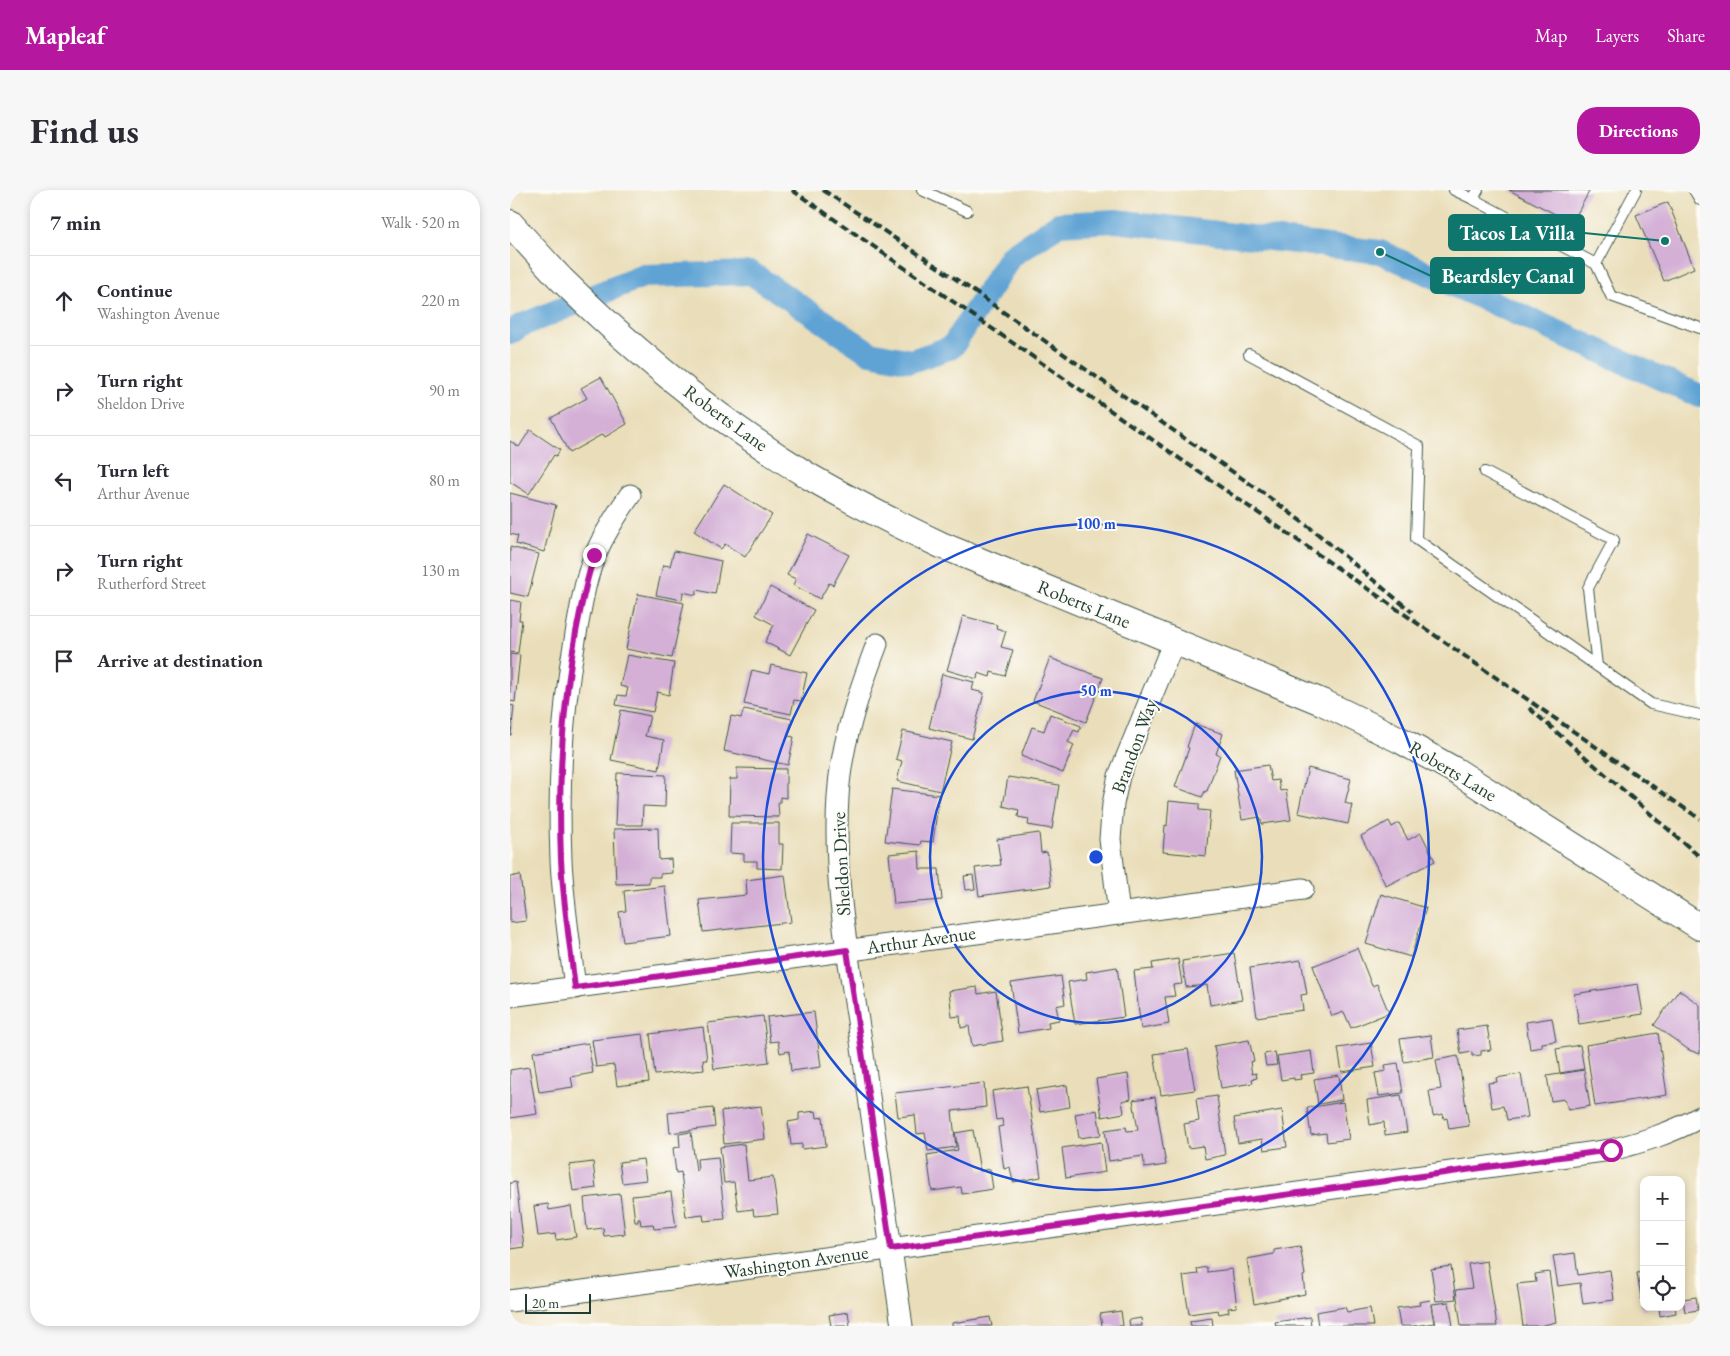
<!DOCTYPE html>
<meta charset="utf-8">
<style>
:root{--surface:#fff;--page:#f7f7f7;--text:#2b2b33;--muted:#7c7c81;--line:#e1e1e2;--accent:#b5179e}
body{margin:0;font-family:"EB Garamond",serif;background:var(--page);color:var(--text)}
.controls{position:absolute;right:15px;bottom:15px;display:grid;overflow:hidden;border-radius:10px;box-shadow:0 2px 8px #0003}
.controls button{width:45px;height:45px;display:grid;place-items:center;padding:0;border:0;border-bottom:1px solid var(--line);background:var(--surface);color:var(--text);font:25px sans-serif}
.scale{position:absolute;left:15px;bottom:12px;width:66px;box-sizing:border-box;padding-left:5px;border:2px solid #1f3d34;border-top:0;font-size:14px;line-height:18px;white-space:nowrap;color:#1f3d34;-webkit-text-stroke:4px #fdfcf7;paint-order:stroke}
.stop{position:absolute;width:15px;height:15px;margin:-11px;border:4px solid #b5179e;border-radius:50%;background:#fff}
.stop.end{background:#b5179e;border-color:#fff;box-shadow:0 1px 5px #0008}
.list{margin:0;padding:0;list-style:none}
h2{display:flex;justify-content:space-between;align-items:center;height:65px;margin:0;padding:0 20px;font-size:21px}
h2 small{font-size:16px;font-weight:400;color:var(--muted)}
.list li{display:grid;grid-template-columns:32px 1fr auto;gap:15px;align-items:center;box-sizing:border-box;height:90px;padding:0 20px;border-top:1px solid var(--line)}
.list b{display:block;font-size:19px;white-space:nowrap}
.list p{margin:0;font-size:16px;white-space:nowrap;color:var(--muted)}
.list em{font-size:16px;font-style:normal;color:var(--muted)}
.icon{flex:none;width:28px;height:28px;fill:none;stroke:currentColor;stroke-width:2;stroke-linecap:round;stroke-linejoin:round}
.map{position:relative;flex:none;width:1190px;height:1136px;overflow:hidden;border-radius:20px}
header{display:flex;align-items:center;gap:30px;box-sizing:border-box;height:70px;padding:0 25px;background:var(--accent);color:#fff}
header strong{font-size:24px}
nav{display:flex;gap:28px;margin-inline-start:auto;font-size:18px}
.intro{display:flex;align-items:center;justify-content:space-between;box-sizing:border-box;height:120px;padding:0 30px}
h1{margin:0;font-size:35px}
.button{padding:12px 22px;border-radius:20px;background:var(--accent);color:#fff;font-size:18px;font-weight:700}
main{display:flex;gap:30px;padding:0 30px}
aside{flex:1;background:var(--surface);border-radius:20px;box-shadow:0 2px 8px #0003}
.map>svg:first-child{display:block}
</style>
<header>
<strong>Mapleaf</strong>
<nav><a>Map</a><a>Layers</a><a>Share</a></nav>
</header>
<div class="intro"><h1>Find us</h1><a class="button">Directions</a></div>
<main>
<aside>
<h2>7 min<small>Walk · 520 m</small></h2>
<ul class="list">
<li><svg class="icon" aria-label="ahead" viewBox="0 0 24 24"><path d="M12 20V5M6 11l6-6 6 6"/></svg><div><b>Continue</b><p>Washington Avenue</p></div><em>220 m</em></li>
<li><svg class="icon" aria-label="right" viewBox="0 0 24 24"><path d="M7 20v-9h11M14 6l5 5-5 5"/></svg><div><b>Turn right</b><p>Sheldon Drive</p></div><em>90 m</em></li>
<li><svg class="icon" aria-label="left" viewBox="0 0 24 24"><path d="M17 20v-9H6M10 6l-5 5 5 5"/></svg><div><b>Turn left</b><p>Arthur Avenue</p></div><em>80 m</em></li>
<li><svg class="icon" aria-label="right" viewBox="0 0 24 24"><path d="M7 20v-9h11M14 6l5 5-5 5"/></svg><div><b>Turn right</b><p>Rutherford Street</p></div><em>130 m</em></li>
<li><svg class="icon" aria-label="arrive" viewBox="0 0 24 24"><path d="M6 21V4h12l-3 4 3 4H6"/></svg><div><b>Arrive at destination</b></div></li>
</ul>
</aside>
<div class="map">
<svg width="1190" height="1136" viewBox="0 0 1190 1136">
<rect width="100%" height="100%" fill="#fdfcf7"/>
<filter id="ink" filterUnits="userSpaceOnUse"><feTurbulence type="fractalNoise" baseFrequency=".02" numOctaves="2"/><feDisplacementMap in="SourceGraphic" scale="10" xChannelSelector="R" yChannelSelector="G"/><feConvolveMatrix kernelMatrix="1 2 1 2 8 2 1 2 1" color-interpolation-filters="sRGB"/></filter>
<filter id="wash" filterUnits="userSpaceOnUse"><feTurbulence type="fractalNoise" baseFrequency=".0096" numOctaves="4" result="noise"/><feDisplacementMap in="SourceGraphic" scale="20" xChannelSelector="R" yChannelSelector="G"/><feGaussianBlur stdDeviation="1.12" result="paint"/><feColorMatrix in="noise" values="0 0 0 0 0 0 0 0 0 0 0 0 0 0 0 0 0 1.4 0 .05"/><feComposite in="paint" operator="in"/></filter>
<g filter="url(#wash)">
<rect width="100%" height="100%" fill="#eadeba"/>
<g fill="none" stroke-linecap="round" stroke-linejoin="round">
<path stroke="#5fa3d4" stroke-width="24" d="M0,143L10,136L133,86L241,83L360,163L401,171L442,157L501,66L549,34L606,31L870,62L1190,206"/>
</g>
<g id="blocks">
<g fill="#d4b0d7">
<path d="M999,0H1080L1062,33Z"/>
<path d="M1158,12L1184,78L1154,91L1126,25Z"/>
<path d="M91,187L117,234L95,247L93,244L59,263L41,228L77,208L71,198Z"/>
<path d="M20,240L50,260L46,266L44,265L19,304L0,292V251L9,257Z"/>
<path d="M214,294L262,325L235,367L215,354L211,359L184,341Z"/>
<path d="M0,303L46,315L34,362L6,354L8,346L0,344Z"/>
<path d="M298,344L339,365L323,395L319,393L310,409L283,395L286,389L277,385Z"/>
<path d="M0,357L29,364L18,407L0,403Z"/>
<path d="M164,361L211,371L205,404L187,400L186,405L173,402L172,410L146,405L153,375L160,376Z"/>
<path d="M260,397L304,420L280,465L255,452L264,435L246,425Z"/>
<path d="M128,404L174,413L162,468L116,459Z"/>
<path d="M0,410L11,412L9,430H12L8,463L0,462Z"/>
<path d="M453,426L487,435L486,438L496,441L491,457L503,460L495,486L481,482L480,487L468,483L467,489L437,480Z"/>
<path d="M0,464L10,465L5,512L0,511Z"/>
<path d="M117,465L164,473L159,505L147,502L143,522L106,515L108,505L116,506L118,498L110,496Z"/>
<path d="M540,468L593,488L576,532L523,511Z"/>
<path d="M261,475L297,483L291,511L284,510L281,524L234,514L242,480L259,484Z"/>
<path d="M432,484L464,492L462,500L474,503L462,549L419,538Z"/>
<path d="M0,515L4,516L1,545H0Z"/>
<path d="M234,519L282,529L278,546L284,547L278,575L214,561L221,526L231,528Z"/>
<path d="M111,520L140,526L135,546L154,550L149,580L101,570Z"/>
<path d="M540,524L571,536L569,542L564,540L558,552L564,555L553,583L511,566L522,537L534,541Z"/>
<path d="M685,534L713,544L706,564L710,565L697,601H695L692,607L665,597L679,558L677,557Z"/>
<path d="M393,541L442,552L430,601L387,591L392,571L386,569Z"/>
<path d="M758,575L761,591L768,590L770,601L776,600L781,630L752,634L750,627L732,630L724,580Z"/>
<path d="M227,578L276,579V608L270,607V613H268L269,627L219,626L220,589H227Z"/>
<path d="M798,578L841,589L835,613L842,615L838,634L788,623Z"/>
<path d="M107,583L156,585L155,617L133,616L132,635H105Z"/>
<path d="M498,587L549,595L542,639L518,635L519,629L508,627L509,620L493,616Z"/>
<path d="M382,599L429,605L423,652L411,651L410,655L375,651Z"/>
<path d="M659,611L689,614V620L700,621L696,666L653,662L655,635L657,636Z"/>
<path d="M879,631L882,637L889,633L898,650L911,643L925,671L876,696L851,646Z"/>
<path d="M221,633H269V654H273L272,679L247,678V671H234V664L220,663Z"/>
<path d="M148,638L149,670L161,669L162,683L150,684V687H139V693L106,694L104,639Z"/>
<path d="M529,643L531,663L537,662L541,696L469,706L465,678L491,675L487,649Z"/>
<path d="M409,661L410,679H429L432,710L384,714L379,664Z"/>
<path d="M10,685L16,731L0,733V687Z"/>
<path d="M275,685L281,732L193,742L189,710L237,705L236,690Z"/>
<path d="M463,685L465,699L456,700L454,686Z"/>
<path d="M155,696L161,746L113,752L109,722L116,721L114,701Z"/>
<path d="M871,704L916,718L901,767L856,754Z"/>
<path d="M847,758L862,796L867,794L879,823L841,838L834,822L822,826L803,776Z"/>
<path d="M724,763L732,810L700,815L697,795L676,797L672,771Z"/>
<path d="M668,769L672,794L663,795L665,806L655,807L659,834L631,839L624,781L643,779L642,773Z"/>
<path d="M791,770L797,804L791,805L793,820L747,827L740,778Z"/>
<path d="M607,777L614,827L565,834L558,792L577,789L576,782Z"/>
<path d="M551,786L555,814L546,816L549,830L538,832L539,838L508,843L501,793Z"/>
<path d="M1128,794L1133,824L1069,834L1064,804Z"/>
<path d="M467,797L468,804L486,801L493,851L462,856L459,836L451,838L450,826L442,827L439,801Z"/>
<path d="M1169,800L1190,815V864L1179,860L1144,835Z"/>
<path d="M304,822L311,877L281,881L279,861L270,863L268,851L260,852L257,827Z"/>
<path d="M253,826L259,872L204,879L198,833Z"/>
<path d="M1042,828L1046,851L1032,853V857L1020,859L1016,832Z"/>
<path d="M977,836L981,860L971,861V865L962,866V862L951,864L947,840Z"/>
<path d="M193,837L197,870H193L194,880L145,885L140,844Z"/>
<path d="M1148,843L1157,905L1085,916L1076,855Z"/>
<path d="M133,844L139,892L107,896L104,875L86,877L82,850Z"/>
<path d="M921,845L924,867L894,872L890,849Z"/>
<path d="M739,850L744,871L740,872L742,884L746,883L747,888L742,889L743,893L711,898L704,856Z"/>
<path d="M78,853L83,883L61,887L63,897L29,902L23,862Z"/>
<path d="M861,853L865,877L832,882L828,858Z"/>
<path d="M1070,855L1074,879L1050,883L1046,859Z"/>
<path d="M678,859L685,900L651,905L644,864Z"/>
<path d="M801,861L804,883L790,885L791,889L784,890V888L771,890L767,866Z"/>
<path d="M765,862L767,875L756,876L754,864Z"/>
<path d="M948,866L959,936L939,939L937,928L934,929L933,924L923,926L919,901L931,899L926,870Z"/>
<path d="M888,873L893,903L869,906L865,883L876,881L875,875Z"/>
<path d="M19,877L27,924L0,928V880Z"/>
<path d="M1074,880L1080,916L1058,920L1055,909L1041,911L1037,886Z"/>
<path d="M618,884L621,909L612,911L614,923L592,927L586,889Z"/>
<path d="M1011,884L1018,927L997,930L995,920H994L993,916L982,918L978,893L987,892L986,888Z"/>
<path d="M829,885L832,910L808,914L804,889Z"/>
<path d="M474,893L476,917L442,921L446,957L418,961L415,943L407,944L405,925L388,927L385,903Z"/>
<path d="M557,895L560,917L530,922L526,900Z"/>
<path d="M517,896L531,987L503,992L500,977L494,979L488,937L493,936L492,929L486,930L482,901Z"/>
<path d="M891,905L897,942L875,945L874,932L860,935L857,910Z"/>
<path d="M707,906L715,965L695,969L693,956L678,958L674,934L689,931L686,909Z"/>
<path d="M645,907L656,975L635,978L633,966L599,971L595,940L616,937L617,941L628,940L623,910Z"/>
<path d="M833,912L839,949L817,952L816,943L801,945L797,918Z"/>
<path d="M251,916L255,949L214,954L211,921Z"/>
<path d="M203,918L205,937L160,943L158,923Z"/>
<path d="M587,920L591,945L569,948L565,924Z"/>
<path d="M772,920L777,957L754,960L752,949L728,953L724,928Z"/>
<path d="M306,921L307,928L313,927L316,956L292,959V954L281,955L278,932L289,930V923Z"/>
<path d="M463,940L470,981L480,979L483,999L452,1004L451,997L422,1001L417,965L448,960L445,943Z"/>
<path d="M181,942L186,981L188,980L187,969L208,967L215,1029L194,1031L193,1025L176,1027L171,982L166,983L163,958L170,957L169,944Z"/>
<path d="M591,952L595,982L556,988L552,958Z"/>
<path d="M234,954L238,990L263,987L268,1024L244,1026L243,1019L228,1021L224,992L214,993L210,957Z"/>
<path d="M133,969L136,990L112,993L109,972Z"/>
<path d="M83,972L86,998L63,1001L59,975Z"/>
<path d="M6,992L14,1057L0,1059V993Z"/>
<path d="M161,1002L166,1037L144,1039L143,1034L131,1035L130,1029H128V1032H125L122,1006Z"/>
<path d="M110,1004L115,1044L94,1046L93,1038L77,1040L74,1008Z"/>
<path d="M38,1014L39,1020L61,1016L66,1047L46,1050L45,1044L28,1046L24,1016Z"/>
<path d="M790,1056L795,1085L793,1086L795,1104L744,1114L737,1069L764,1064V1060Z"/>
<path d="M1065,1063L1068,1085L1100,1080L1104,1110L1073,1114L1070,1093L1048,1096L1043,1066Z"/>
<path d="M977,1071L987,1136H951L946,1100L962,1098L958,1074Z"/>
<path d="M941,1076L946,1109L926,1111L921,1079Z"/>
<path d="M697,1077V1082L722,1079L727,1117L718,1118L719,1122L709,1124L708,1120L679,1124L673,1086L688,1084L687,1079Z"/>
<path d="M1039,1082L1046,1132L1030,1136H1013L1007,1094L1026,1092L1025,1084Z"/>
<path d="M1134,1082V1117L1141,1118L1133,1120L1127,1083Z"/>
<path d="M1186,1107L1188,1120L1175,1122L1173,1109Z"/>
<path d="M920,1110L924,1133L903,1136H890L887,1118L910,1115L909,1112Z"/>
<path d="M939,1112L943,1136H926L922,1114Z"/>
<path d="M835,1117L837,1122L860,1118L863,1136H808L806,1122Z"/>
<path d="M1149,1117H1165L1166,1123L1150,1126Z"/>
<path d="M611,1121L613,1136H592L590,1124Z"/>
<path d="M338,1122L340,1136H321L319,1125Z"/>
<path d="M480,1127L482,1136H442V1133Z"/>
<path d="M800,1127L801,1136H766L765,1132Z"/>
<path d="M631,1128L632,1136H620L619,1130Z"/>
<path d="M702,1128L703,1136H681L680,1131Z"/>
</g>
</g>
</g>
<g filter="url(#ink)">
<use href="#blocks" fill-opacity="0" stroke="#3d5548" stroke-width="1"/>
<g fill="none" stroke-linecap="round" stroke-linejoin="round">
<g stroke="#3d5548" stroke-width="12">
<g id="service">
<path d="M412,0L457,21"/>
<path d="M944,0L963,9"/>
<path d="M968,0L963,9L1086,74L1101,106L1190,138"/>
<path d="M1184,0L1190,10"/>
<path d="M1086,74L1126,0"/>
<path d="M739,164L909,256L906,349L1141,514L1190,525"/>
<path d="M975,282L1104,350L1078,398L1087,476"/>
</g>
</g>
<g stroke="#3d5548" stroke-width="23">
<g id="minor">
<path d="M367,454C348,504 331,554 328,607C323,684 337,761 349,837C363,936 378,1036 392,1136"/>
<path d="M609,724L600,649L603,614L609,586L664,451"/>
<path d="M65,798C60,755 53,712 51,670C48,594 52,518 66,444C71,417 75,388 86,363C95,342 107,324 120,305"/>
<path d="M0,806L793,699"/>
<path d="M0,1111L1101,960C1132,952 1162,943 1190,927"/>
</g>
</g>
<g stroke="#3d5548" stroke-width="28">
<path id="tertiary" d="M0,33C17,52 34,71 51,89C126,163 210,232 300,287C343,312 387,334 431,355L814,513L890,550L946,581L1190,737"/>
</g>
<use href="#service" stroke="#fff" stroke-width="10"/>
<use href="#minor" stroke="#fff" stroke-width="21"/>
<use href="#tertiary" stroke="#fff" stroke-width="26"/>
<g stroke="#1f3d34" stroke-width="4" stroke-dasharray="8 4" stroke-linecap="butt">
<path d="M282,0L1190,629"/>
<path d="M313,0L456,96L756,305L803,340L902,422"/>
<path d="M1019,518L1190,667"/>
</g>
</g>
</g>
<g fill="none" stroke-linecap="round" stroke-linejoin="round" filter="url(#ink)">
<path stroke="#b5179e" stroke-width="6" d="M84,365C56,464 47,567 51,669C53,712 60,755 65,798L337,760L381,1059L1101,960"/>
</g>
<g fill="none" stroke="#1d4ed8" stroke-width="2.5">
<circle cx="586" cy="667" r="166"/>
<circle cx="586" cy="667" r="333"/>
</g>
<g text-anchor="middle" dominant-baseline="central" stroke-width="4" stroke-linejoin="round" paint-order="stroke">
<g font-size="19" fill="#1f3d34" stroke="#fdfcf7">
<text transform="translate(216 228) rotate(36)">Roberts Lane</text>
<text transform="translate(574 414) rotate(22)">Roberts Lane</text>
<text transform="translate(624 556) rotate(-70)">Brandon Way</text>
<text transform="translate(943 581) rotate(31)">Roberts Lane</text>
<text transform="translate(331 674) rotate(-93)">Sheldon Drive</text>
<text transform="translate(411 750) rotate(-8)">Arthur Avenue</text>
<text transform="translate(286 1072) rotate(-8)">Washington Avenue</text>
</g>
</g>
<circle cx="586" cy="667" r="8" fill="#1d4ed8" stroke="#fdfcf7" stroke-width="2.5"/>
<g font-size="15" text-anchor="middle" font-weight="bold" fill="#1d4ed8" stroke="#fdfcf7" stroke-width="4" stroke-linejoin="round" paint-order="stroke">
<text x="586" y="339">100 m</text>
<text x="586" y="506">50 m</text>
</g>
<path fill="none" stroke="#0f766e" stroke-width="2" d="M1155 51L1074 43M870 62L921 86"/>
<g fill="#0f766e" stroke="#fdfcf7" stroke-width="2">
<circle cx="1155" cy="51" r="5"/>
<circle cx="870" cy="62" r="5"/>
</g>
<g fill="#0f766e" stroke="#0f766e" stroke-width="2">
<rect x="939" y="25" width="135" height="35" rx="5"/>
<rect x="921" y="68" width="153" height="35" rx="5"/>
</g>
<g font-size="20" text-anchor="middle" font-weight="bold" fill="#fff">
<text x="1007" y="50">Tacos La Villa</text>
<text x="998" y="93">Beardsley Canal</text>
</g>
</svg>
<div class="controls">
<button>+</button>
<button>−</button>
<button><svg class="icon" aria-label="locate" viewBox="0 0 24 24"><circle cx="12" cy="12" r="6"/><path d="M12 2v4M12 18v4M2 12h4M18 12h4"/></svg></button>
</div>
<div class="scale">20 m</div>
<div class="stop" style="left:1101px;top:960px"></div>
<div class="stop end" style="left:84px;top:365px"></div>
</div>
</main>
